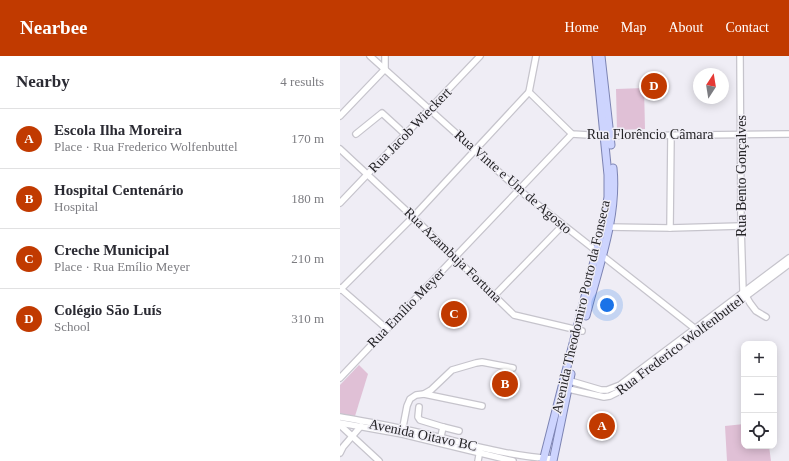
<!DOCTYPE html>
<meta charset="utf-8">
<style>
:root{--surface:#fff;--page:#f2f2f3;--text:#2b2b33;--muted:#7c7c81;--line:#e1e1e2;--accent:#c13a00}
body{margin:0;font-family:Georgia,serif;background:var(--page);color:var(--text)}
.controls{position:absolute;right:12px;bottom:12px;display:grid;overflow:hidden;border-radius:8px;box-shadow:0 2px 10px #0003}
.controls button{width:36px;height:36px;display:grid;place-items:center;padding:0;border:0;border-bottom:1px solid var(--line);background:var(--surface);color:var(--text);font:20px sans-serif}
.compass{position:absolute;left:353px;top:12px;width:36px;height:36px;border-radius:50%;background:var(--surface);box-shadow:0 2px 10px #0003;rotate:12deg}
.you{position:absolute;left:267px;top:249px;width:14px;height:14px;margin:-10px;border:3px solid #fff;border-radius:50%;background:#1a73e8;box-shadow:0 0 0 6px #1a73e833}
.badge{display:grid;place-items:center;width:26px;height:26px;border-radius:50%;background:var(--accent);color:#fff;font-size:13px;font-weight:700}
.pin{position:absolute;translate:-50% -50%;border:2px solid #fff;box-shadow:0 1px 4px #0006}
.list{margin:0;padding:0;list-style:none}
h2{display:flex;justify-content:space-between;align-items:center;height:52px;margin:0;padding:0 16px;font-size:17px}
h2 small{font-size:13px;font-weight:400;color:var(--muted)}
.list li{display:grid;grid-template-columns:26px 1fr auto;gap:12px;align-items:center;box-sizing:border-box;height:60px;padding:0 16px;border-top:1px solid var(--line)}
.list b{display:block;font-size:15px;white-space:nowrap}
.list p{margin:0;font-size:13px;white-space:nowrap;color:var(--muted)}
.list em{font-size:13px;font-style:normal;color:var(--muted)}
.icon{flex:none;width:22px;height:22px;fill:none;stroke:currentColor;stroke-width:2;stroke-linecap:round;stroke-linejoin:round}
.map{position:relative;flex:none;width:449px;height:405px;overflow:hidden}
header{display:flex;align-items:center;gap:24px;box-sizing:border-box;height:56px;padding:0 20px;background:var(--accent);color:#fff}
header strong{font-size:19px}
nav{display:flex;gap:22px;margin-inline-start:auto;font-size:14px}
main{display:flex}
aside{flex:1;background:var(--surface)}
.map>svg:first-child{display:block}
</style>
<header>
<strong>Nearbee</strong>
<nav><a>Home</a><a>Map</a><a>About</a><a>Contact</a></nav>
</header>
<main>
<aside>
<h2>Nearby<small>4 results</small></h2>
<ul class="list">
<li><span class="badge">A</span><div><b>Escola Ilha Moreira</b><p>Place · Rua Frederico Wolfenbuttel</p></div><em>170 m</em></li>
<li><span class="badge">B</span><div><b>Hospital Centenário</b><p>Hospital</p></div><em>180 m</em></li>
<li><span class="badge">C</span><div><b>Creche Municipal</b><p>Place · Rua Emílio Meyer</p></div><em>210 m</em></li>
<li><span class="badge">D</span><div><b>Colégio São Luís</b><p>School</p></div><em>310 m</em></li>
</ul>
</aside>
<div class="map">
<svg width="449" height="405" viewBox="0 0 449 405">
<rect width="100%" height="100%" fill="#efedf5"/>
<g fill="#e0c0d6">
<path d="M304,32L305,73L277,74L276,33Z"/>
<path d="M19,309L28,318L15,360L0,358V329Z"/>
<path d="M404,368V390H429L431,405H387L385,370Z"/>
</g>
<g fill="none" stroke-linecap="round" stroke-linejoin="round">
<g stroke="#c6c4cc" stroke-width="8">
<g id="minor">
<path d="M30,0L179,134L358,275"/>
<path d="M400,0L401,170L403,235L410,247L416,255L426,261"/>
<path d="M189,36L232,78L265,80L449,78"/>
<path d="M0,60L45,13V0"/>
<path d="M16,78L42,57L66,79"/>
<path d="M0,93L73,161L174,259L242,275"/>
<path d="M0,147L140,0"/>
<path d="M267,171L330,172L401,170"/>
<path d="M330,172L331,79"/>
<path d="M0,232L47,273"/>
<path d="M0,234L73,161L189,36L196,0"/>
<path d="M155,239L223,169"/>
<path d="M0,322L232,78"/>
<path d="M227,324L261,334H267L280,329L449,202"/>
<path d="M224,332L264,341L270,340L278,336L449,208"/>
<path d="M84,338L142,350"/>
<path d="M79,351L78,361L80,364L103,371"/>
<path d="M0,361C21,365 42,368 63,373C113,383 162,400 213,403"/>
<path d="M0,367L62,378L173,405"/>
<path d="M0,369L39,405"/>
<path d="M62,376L67,350L70,343L76,339L84,338L91,334L112,314L136,307L142,306L173,312"/>
<path d="M100,385L103,371L119,375"/>
<path d="M0,397L3,391L21,370"/>
<path d="M138,405L140,394"/>
</g>
</g>
<g stroke="#7d84b3" stroke-width="9">
<g id="major">
<path d="M261,0L271,89"/>
<path d="M246,260C258,212 278,162 273,112"/>
<path d="M203,405L263,170L268,141V119L256,0"/>
<path d="M213,405L231,318"/>
</g>
</g>
<use href="#minor" stroke="#fff" stroke-width="5.5"/>
<use href="#major" stroke="#cdd4fe" stroke-width="7"/>
</g>
<g text-anchor="middle" dominant-baseline="central" stroke-width="3" stroke-linejoin="round" paint-order="stroke">
<g font-size="14" fill="#252427" stroke="#efedf5">
<text transform="translate(70 74) rotate(-46)">Rua Jacob Wieckert</text>
<text x="310" y="78">Rua Florêncio Câmara</text>
<text transform="translate(401 120) rotate(-90)">Rua Bento Gonçalves</text>
<text transform="translate(173 126) rotate(41)">Rua Vinte e Um de Agosto</text>
<text transform="translate(113 199) rotate(44)">Rua Azambuja Fortuna</text>
<text transform="translate(241 251) rotate(-77)">Avenida Theodomiro Porto da Fonseca</text>
<text transform="translate(66 252) rotate(-46)">Rua Emílio Meyer</text>
<text transform="translate(340 289) rotate(-37)">Rua Frederico Wolfenbuttel</text>
<text transform="translate(83 379) rotate(12)">Avenida Oitavo BC</text>
</g>
</g>
</svg>
<div class="controls">
<button>+</button>
<button>−</button>
<button><svg class="icon" aria-label="locate" viewBox="0 0 24 24"><circle cx="12" cy="12" r="6"/><path d="M12 2v4M12 18v4M2 12h4M18 12h4"/></svg></button>
</div>
<svg class="compass" viewBox="-18 -18 36 36"><path d="M0-13l5 13h-10z" fill="#e53935"/><path d="M0 13l5-13h-10z" fill="#7c7c81"/></svg>
<div class="you"></div>
<div class="pin badge" style="left:262px;top:370px">A</div>
<div class="pin badge" style="left:165px;top:328px">B</div>
<div class="pin badge" style="left:114px;top:258px">C</div>
<div class="pin badge" style="left:314px;top:30px">D</div>
</div>
</main>
